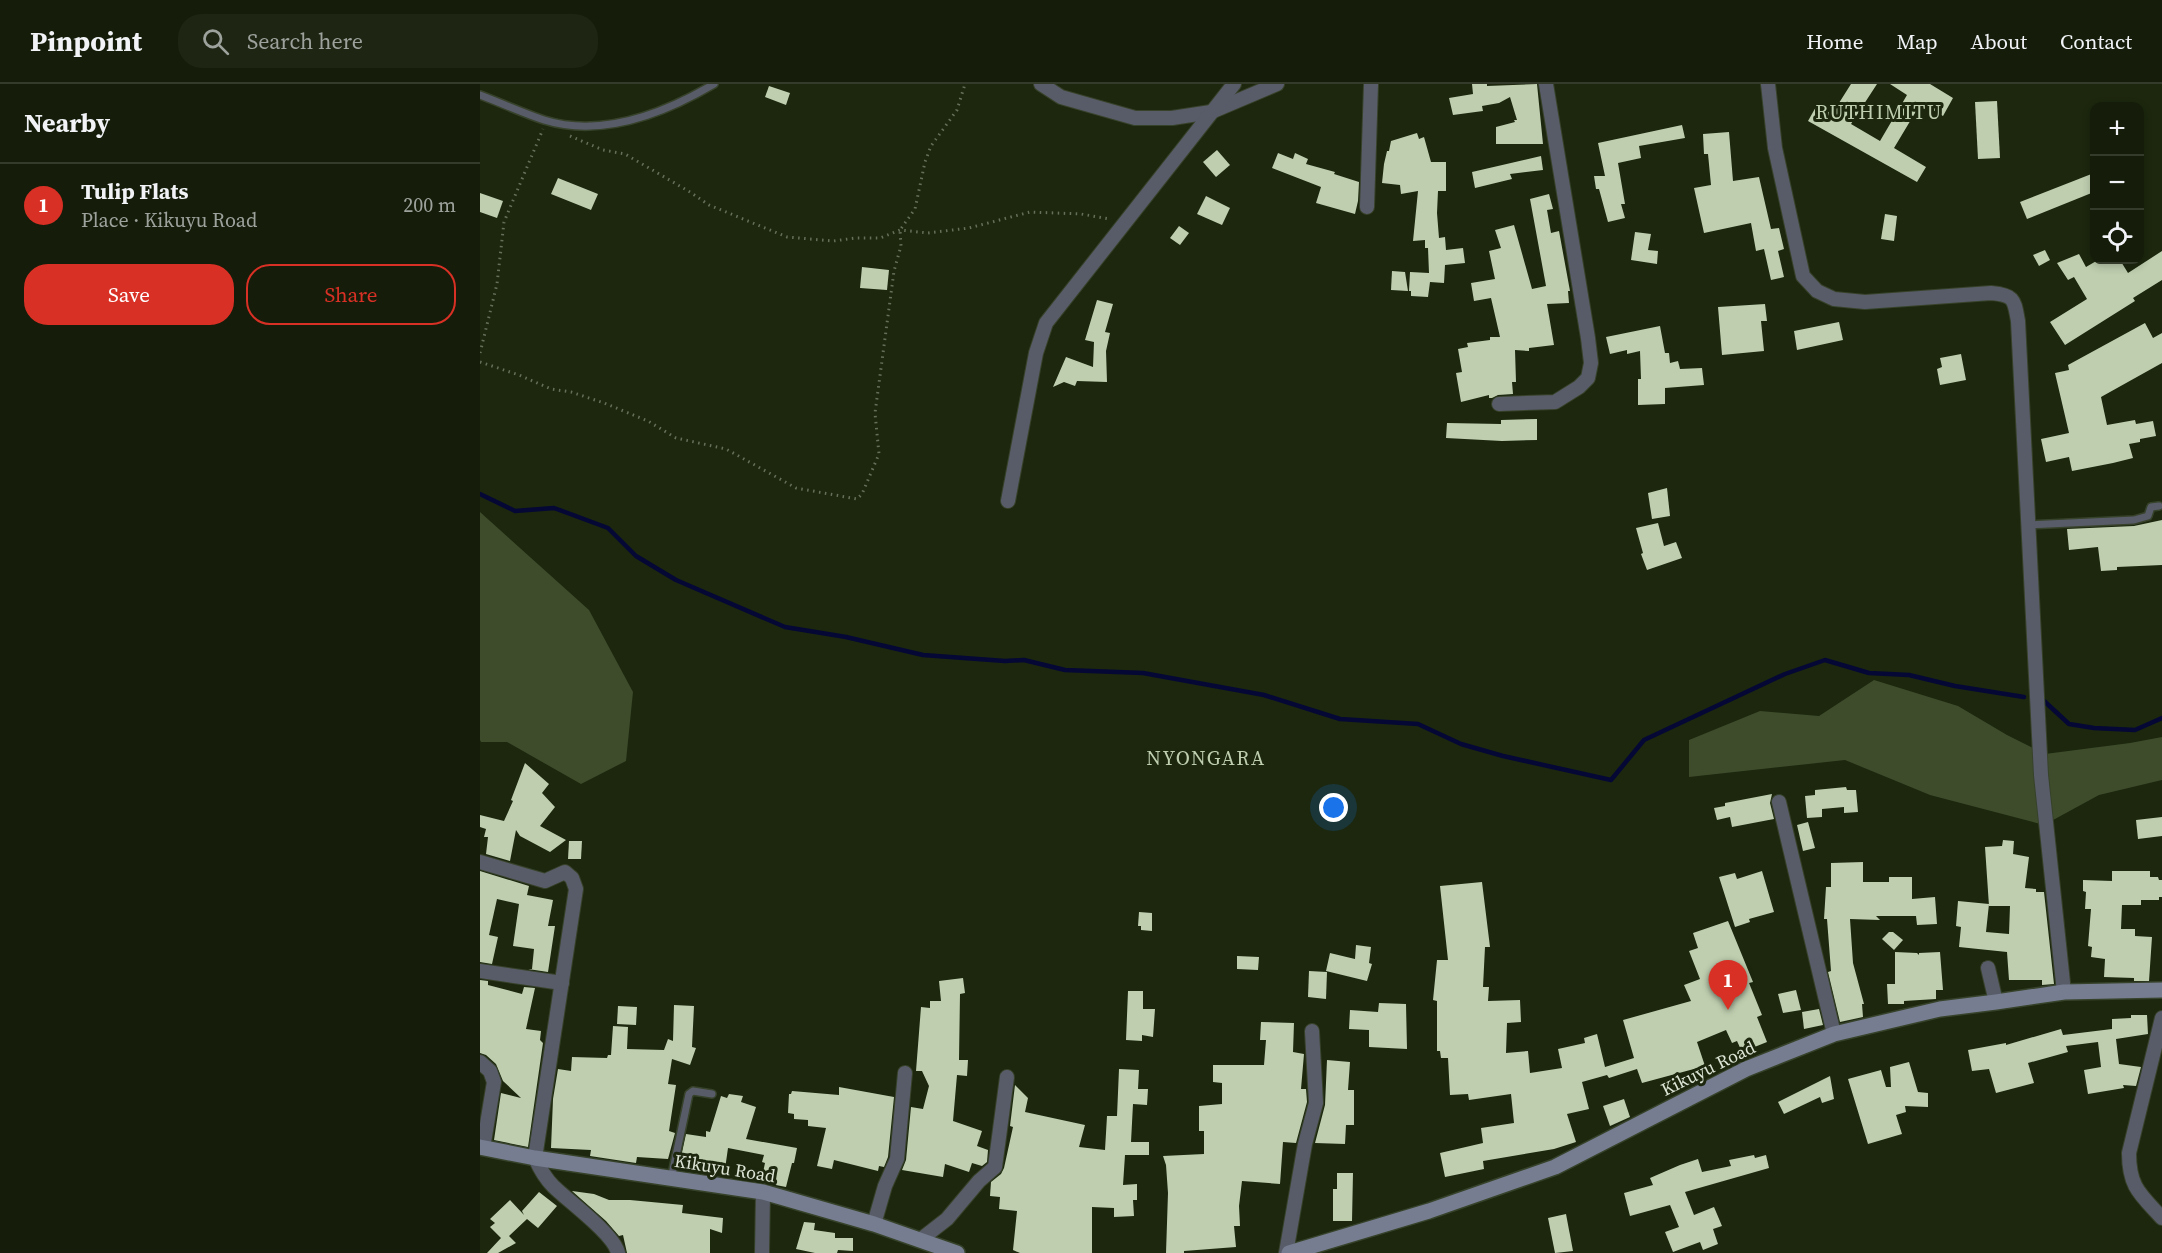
<!DOCTYPE html>
<meta charset="utf-8">
<style>
:root{--surface:#151d0a;--page:#1e2613;--text:#f1f3f6;--muted:#9da29c;--line:#343b2b;--accent:#d93025}
body{margin:0;font-family:"Source Serif 4",serif;background:var(--page);color:var(--text)}
.controls{position:absolute;right:18px;top:18px;display:grid;overflow:hidden;border-radius:12px;box-shadow:0 3px 9px #0003}
.controls button{width:54px;height:54px;display:grid;place-items:center;padding:0;border:0;border-bottom:2px solid var(--line);background:var(--surface);color:var(--text);font:30px sans-serif}
.you{position:absolute;left:854px;top:724px;width:21px;height:21px;margin:-15px;border:4px solid #fff;border-radius:50%;background:#1a73e8;box-shadow:0 0 0 9px #1a73e833}
.badge{display:grid;place-items:center;width:39px;height:39px;border-radius:50%;background:var(--accent);color:#fff;font-size:20px;font-weight:700}
.pin{position:absolute;translate:-50% -50px;filter:drop-shadow(0 2px 3px #0008)}
.pin::after{content:'';position:absolute;top:32px;width:21px;height:18px;background:inherit;clip-path:polygon(0 0,100% 0,50% 100%)}
.list{margin:0;padding:0;list-style:none}
h2{display:flex;justify-content:space-between;align-items:center;height:78px;margin:0;padding:0 24px;font-size:26px}
h2 small{font-size:20px;font-weight:400;color:var(--muted)}
.list li{display:grid;grid-template-columns:39px 1fr auto;gap:18px;align-items:center;box-sizing:border-box;height:84px;padding:0 24px;border-top:2px solid var(--line)}
.list b{display:block;font-size:22px;white-space:nowrap}
.list p{margin:0;font-size:20px;white-space:nowrap;color:var(--muted)}
.list em{font-size:20px;font-style:normal;color:var(--muted)}
.actions{display:flex;gap:12px;padding:18px 24px}
.actions a{flex:1;padding:14px 0;border:2px solid var(--accent);border-radius:24px;text-align:center;font-size:21px;color:var(--accent)}
.actions .main{background:var(--accent);color:#fff}
.icon{flex:none;width:33px;height:33px;fill:none;stroke:currentColor;stroke-width:2;stroke-linecap:round;stroke-linejoin:round}
.map{position:relative;flex:none;width:1682px;height:1169px;overflow:hidden}
header{display:flex;align-items:center;gap:36px;box-sizing:border-box;height:84px;padding:0 30px;background:var(--surface);border-bottom:2px solid var(--line)}
header strong{font-size:28px}
nav{display:flex;gap:33px;margin-inline-start:auto;font-size:21px}
.search{width:420px;height:54px;background:var(--page);display:flex;align-items:center;gap:15px;box-sizing:border-box;padding:0 21px;border-radius:24px;color:var(--muted);font-size:22px}
main{display:flex}
aside{flex:1;background:var(--surface)}
.map>svg:first-child{display:block}
</style>
<header>
<strong>Pinpoint</strong>
<div class="search"><svg class="icon" aria-label="search" viewBox="0 0 24 24"><circle cx="10" cy="10" r="6"/><path d="M15 15l6 6"/></svg>Search here</div>
<nav><a>Home</a><a>Map</a><a>About</a><a>Contact</a></nav>
</header>
<main>
<aside>
<h2>Nearby<small></small></h2>
<ul class="list">
<li><span class="badge">1</span><div><b>Tulip Flats</b><p>Place · Kikuyu Road</p></div><em>200 m</em></li>
</ul>
<div class="actions"><a class="main">Save</a><a>Share</a></div>
</aside>
<div class="map">
<svg width="1682" height="1169" viewBox="0 0 1682 1169">
<rect width="100%" height="100%" fill="#1c270e"/>
<g fill="#3e4c2b">
<path d="M0,428L109,526L153,608L146,677L101,700L27,658H1L0,656Z"/>
<path d="M1394,596L1478,622L1527,651L1565,670L1650,659L1682,653V696L1619,711L1564,741L1450,711L1365,676L1209,693V656L1280,627L1339,632Z"/>
</g>
<g fill="none" stroke-linecap="round" stroke-linejoin="round">
<g stroke="#050835" stroke-width="4.5">
<path d="M0,410L35,427L74,424L128,444L156,472L196,496L305,543L366,553L443,571L525,577L544,576L585,586L663,589L784,611L860,635L938,640L981,660L1023,672L1131,696L1164,656L1305,590L1345,576L1389,589L1429,591L1475,602L1544,613"/>
<path d="M1563,616L1589,640L1614,644L1655,646L1682,634"/>
</g>
</g>
<g fill="#bfceaf">
<path d="M992,0H1007V2L1057,0L1063,60H1016V43L1035,38L1034,36H1037L1030,13L1019,19L1002,22L1003,27L973,31L969,14L993,10Z"/>
<path d="M1371,0H1397L1371,40L1400,57L1427,11L1410,0H1450L1473,14L1463,32L1441,19L1414,64L1446,83L1437,98L1328,37L1337,21L1352,30Z"/>
<path d="M289,2L310,9L306,21L285,13Z"/>
<path d="M1517,17L1520,74L1498,75L1495,18Z"/>
<path d="M1202,41L1205,54L1159,62L1161,74L1138,79L1145,120H1141L1145,134L1128,138L1119,105H1116L1114,92H1125L1118,59Z"/>
<path d="M1249,48L1253,97L1279,93L1291,145L1299,144L1304,165L1298,167L1304,193L1291,196L1284,165L1276,167L1271,139L1224,149L1214,104L1231,101L1228,70H1224L1223,50Z"/>
<path d="M937,49L939,55L944,53L951,78H966V107H958L957,129L959,154L965,153L966,166L983,164L985,179L965,181L964,199L950,198L948,213L931,212V207H929L930,188L949,189L948,164H945V156L933,157L938,107L921,110L920,101L902,99L904,80L907,67H909L911,57Z"/>
<path d="M737,66L750,81L736,93L723,78Z"/>
<path d="M798,69L813,75L815,69L828,75L826,80L855,88L854,90L879,98L878,117L875,130L836,119L841,103L792,84Z"/>
<path d="M1061,72L1063,86L1030,90L1032,95L995,104L992,88Z"/>
<path d="M1614,89V108L1547,135L1540,118Z"/>
<path d="M78,94L118,110L111,126L71,110Z"/>
<path d="M0,109L23,117L17,134L0,128Z"/>
<path d="M1069,110L1073,125L1067,126L1071,149L1079,147L1090,207H1088L1089,219L1067,220L1074,261L1049,264V267L1035,266L1036,298H1032L1033,310L1018,311L1012,314H1009V311L981,318L976,289L982,288L978,265L988,263L987,259L1010,256V253H1020L1011,214L994,217L991,199L1015,195L1009,167L1021,164L1015,146L1034,141L1052,205L1066,202L1050,115Z"/>
<path d="M726,112L750,124L742,141L717,130Z"/>
<path d="M1405,130L1417,132L1414,157L1401,155Z"/>
<path d="M699,142L709,149L700,161L690,154Z"/>
<path d="M1155,148L1171,150L1168,166L1178,167L1177,180L1151,176Z"/>
<path d="M1565,166L1570,176L1559,182L1553,171Z"/>
<path d="M1682,167V196L1653,214L1655,217L1585,261L1570,238L1607,215L1594,193L1588,196L1577,179L1599,170L1606,183L1618,176H1640L1648,189Z"/>
<path d="M382,183L409,186L407,206L380,204Z"/>
<path d="M912,187L925,188L928,207L911,206Z"/>
<path d="M617,216L633,220L625,248L630,249L626,267L627,298L597,297L595,302L584,298L573,303L586,273L613,283L614,258L605,256Z"/>
<path d="M1285,220L1287,237H1281L1284,267L1242,271L1238,223Z"/>
<path d="M1359,238L1363,256L1317,266L1314,247Z"/>
<path d="M1665,239L1673,254L1682,249V279L1621,313L1627,341L1655,336L1656,340L1673,337L1676,352L1660,355V358L1649,360L1653,374L1633,379L1592,387L1589,373L1566,378L1561,355L1589,349L1575,289L1589,286L1588,281Z"/>
<path d="M1180,242L1185,269H1189L1190,279L1198,277L1200,285L1222,284L1224,301L1185,304V320L1158,321V295H1161L1160,267L1147,270V266L1130,270L1126,253Z"/>
<path d="M1481,270L1486,296L1460,301L1457,285L1462,283L1460,274Z"/>
<path d="M1057,335V356L1022,357L966,354L967,339L1021,340V336Z"/>
<path d="M1187,404L1190,432L1172,435L1168,409Z"/>
<path d="M1682,436V481L1637,483V486L1621,487L1618,463L1589,466L1587,445L1654,442Z"/>
<path d="M1178,439L1184,462L1196,458L1202,474L1167,486L1161,470L1163,469L1156,444Z"/>
<path d="M45,679L69,700L62,709L75,723L60,742L86,756L70,768L40,752L36,746L30,777L6,770L8,753H4L6,745L0,743V731L24,737L33,717L31,716Z"/>
<path d="M1366,703L1367,706H1376L1378,728L1364,729V723L1342,725V733L1327,734L1325,712L1335,711V706Z"/>
<path d="M1292,710L1290,719L1294,735L1252,743L1250,733L1237,736L1234,724L1245,722V719Z"/>
<path d="M1682,733V752L1658,755L1656,736Z"/>
<path d="M1328,738L1335,764L1323,767L1317,741Z"/>
<path d="M1523,756L1534,757L1533,770L1549,773L1545,804L1556,805V808H1564L1574,900L1562,901V896H1529L1527,868L1479,863L1481,843L1476,842L1478,817L1509,820L1506,848L1529,850L1530,822H1509L1505,763L1522,762Z"/>
<path d="M89,757H102L101,775H88Z"/>
<path d="M1383,778V798H1409V793H1432V815L1455,813L1457,840L1437,841L1436,832H1396L1400,836L1370,835L1373,879L1384,920H1382L1383,933L1360,938L1348,888L1351,887L1347,835H1344L1346,803H1351V779Z"/>
<path d="M0,787L49,802L47,811L73,816L68,842H75L68,888L48,885H52L54,865L33,862L39,820L17,815L9,851L18,853L12,880L0,878Z"/>
<path d="M1282,787L1294,828L1269,835L1270,838L1255,843L1239,793L1255,789L1257,795Z"/>
<path d="M1632,787H1670V793H1678L1679,796H1682V813H1679V816H1661V821H1642L1641,845H1655V852L1672,853L1669,897H1654V894L1624,893L1625,875L1611,873L1612,863L1608,862L1611,825H1605L1606,808L1603,807V796L1632,797Z"/>
<path d="M1002,798L1010,863H1005L1003,903H1009L1008,917L1040,916L1041,938L1027,939L1026,969L1048,967L1050,989L1082,984L1078,965L1105,959L1104,954L1117,950L1125,983L1154,974L1143,936L1211,917L1204,901L1220,895L1209,867L1218,864L1213,849L1248,837L1273,898L1269,899L1282,931L1277,933L1287,958L1262,968L1257,957L1252,959L1246,946L1217,958L1225,982L1162,999L1157,985L1129,994L1127,991L1102,998L1109,1025L1087,1030L1096,1058L1074,1065L1003,1077L1004,1085L965,1093L960,1069L1003,1059L1001,1044L1034,1039L1031,1010L989,1016L988,1010L970,1011L968,974H961L960,967H957V917L953,916L957,876H968L960,802Z"/>
<path d="M659,828L672,829V847L661,846V842H658Z"/>
<path d="M1409,848H1413L1423,856L1414,866L1402,855Z"/>
<path d="M876,861L891,863L889,879L892,880L887,897L846,887L850,869L875,875Z"/>
<path d="M1415,868L1437,869L1439,871V869L1460,868L1463,906H1456V915L1424,917V920H1408L1407,900H1415Z"/>
<path d="M757,872L779,873L778,886L757,885Z"/>
<path d="M829,887L847,888L846,915L828,913Z"/>
<path d="M483,894L485,909L480,910L479,976H488L487,992L477,991L473,1037L502,1047L497,1062L508,1066L507,1078L502,1082L492,1079L489,1088L465,1080L463,1093L422,1086L426,1076L431,1023L443,1025L449,1002L442,987H436L441,923L450,924V917H461L459,897Z"/>
<path d="M0,896L8,897V901L42,910L44,903L55,904L46,945L61,947L60,956L63,959L48,1063L14,1056L21,1009L41,1014L23,997L16,980L6,971L0,969Z"/>
<path d="M1316,906L1321,926L1303,929L1298,910Z"/>
<path d="M648,907H663V925H675L673,953L662,951V957L646,956Z"/>
<path d="M899,919L926,920L927,965L889,963V946L869,945L870,926L898,928Z"/>
<path d="M194,921L214,922L212,963L216,964L210,981L192,975L188,1000L196,1001L189,1047L195,1049L188,1075L157,1073L156,1079L110,1072L111,1066L71,1064L73,1015L78,985L91,987L92,973L127,974L128,971H131L133,942L148,943L147,965L184,966L188,955L193,957Z"/>
<path d="M138,922L157,923L156,941L137,940Z"/>
<path d="M1339,925L1343,941L1324,945L1322,928Z"/>
<path d="M1651,931H1667L1668,950L1636,955L1639,980L1661,983L1656,1002L1643,1001L1644,1004L1608,1010L1604,986L1621,983L1618,958L1586,962L1588,968L1548,979L1554,999L1516,1009L1509,985L1492,987L1488,966L1526,959V961L1581,945L1583,951L1632,945V935L1651,934Z"/>
<path d="M781,938L814,939L813,968L824,970L821,1005H826L827,1018L816,1059L803,1058L800,1100L762,1097L759,1122L760,1142H754L756,1163L704,1167V1169H686L688,1109L686,1081L683,1072L724,1070V1047H719V1022L742,1020V999L733,998V981H784L786,956H780Z"/>
<path d="M847,976L870,978L868,1006H874V1041H866L865,1060L835,1059L845,1021Z"/>
<path d="M1429,978L1438,1008L1448,1009V1023L1425,1022L1426,1028L1416,1031L1422,1050L1388,1060L1368,995L1401,986L1406,1003H1411L1410,983Z"/>
<path d="M639,985L659,986L658,1005H668L667,1021L653,1020L651,1058H669V1071H645L643,1101L657,1100V1116H653L654,1132L634,1133V1124L612,1123V1169H540L533,1166L537,1127L519,1125L520,1113L510,1112L511,1098L521,1090L524,1084L533,1043L530,1042L535,1001L548,1014L545,1028L605,1041L599,1063L625,1066L627,1032H637Z"/>
<path d="M1350,992L1354,1015L1342,1019L1340,1013L1304,1030L1298,1018Z"/>
<path d="M359,1003L414,1013L408,1073L404,1083L399,1082L398,1087L354,1076L352,1085L337,1082L346,1044L328,1042V1036L314,1035V1030L308,1029L309,1010H311L312,1007L359,1011Z"/>
<path d="M249,1010L263,1012L261,1018L276,1023L266,1055L317,1064L314,1079H312L306,1103L281,1098L285,1079L282,1078L284,1071L248,1064L245,1085L222,1082L223,1076L201,1073L206,1050L226,1053V1047L230,1048L241,1012L247,1014Z"/>
<path d="M1144,1015L1150,1033L1130,1042L1123,1022Z"/>
<path d="M1274,1071L1275,1074L1286,1071L1289,1084L1205,1108L1214,1131L1234,1123L1242,1142L1233,1145L1238,1160L1223,1166L1220,1158L1193,1168L1185,1148L1199,1143L1190,1121L1150,1132L1144,1109L1173,1101L1170,1094L1200,1081L1218,1075L1222,1088L1251,1082L1249,1076Z"/>
<path d="M857,1089H873L872,1137H853V1105H857Z"/>
<path d="M92,1107L114,1110L129,1116H150L203,1121L202,1129L243,1134L242,1149L230,1145V1169H147L143,1151L139,1152L126,1137Z"/>
<path d="M59,1108L77,1122L58,1144L47,1135L29,1152L36,1159L18,1169H7L21,1154L10,1143L15,1139L10,1135L30,1116L44,1131L42,1127Z"/>
<path d="M1086,1130L1093,1167L1075,1169L1068,1134Z"/>
<path d="M324,1138L335,1139L334,1146L355,1149V1154H373V1167L358,1166L357,1169H335L316,1165Z"/>
</g>
<g fill="none" stroke-linecap="round" stroke-linejoin="round">
<g stroke="#37422a" stroke-width="10">
<g id="service">
<path d="M0,11C21,19 43,29 64,36C122,54 185,29 234,0"/>
<path d="M1548,441L1654,436L1668,432L1671,423L1679,422"/>
<path d="M191,1095L209,1010L213,1007L232,1010"/>
</g>
</g>
<g stroke="#37422a" stroke-width="16">
<g id="minor">
<path d="M561,0L581,13L655,34H692L731,28L797,0"/>
<path d="M1288,0L1295,64L1323,192L1337,207L1354,215L1385,218L1511,209C1535,211 1534,216 1538,237L1561,691L1584,908"/>
<path d="M887,123L891,0"/>
<path d="M1019,320L1075,318L1099,303L1108,294L1111,279L1108,254L1066,0"/>
<path d="M528,417L556,269L566,239L754,0"/>
<path d="M1299,718L1354,950"/>
<path d="M0,778L65,797L85,788L92,794L96,805L55,1074C60,1085 65,1094 73,1102C88,1117 134,1150 138,1169"/>
<path d="M1508,884L1516,918"/>
<path d="M0,887L82,899"/>
<path d="M1682,934L1649,1069C1649,1103 1660,1110 1682,1134"/>
<path d="M0,978L10,987L14,998L3,1064"/>
<path d="M394,1140L405,1102L417,1075L425,989"/>
<path d="M440,1156L467,1135L499,1097L515,1083L527,993"/>
<path d="M282,1169L283,1108"/>
<path d="M806,1169L825,1060L836,1019L832,947"/>
</g>
</g>
<g stroke="#37422a" stroke-width="18">
<g id="secondary">
<path d="M0,1063L55,1074L283,1108L394,1140L477,1169"/>
<path d="M809,1169L949,1127L1075,1083L1266,985L1354,950L1460,925L1516,918L1584,908L1682,906"/>
</g>
</g>
<g stroke="#666f5a" stroke-width="3" stroke-dasharray="1.5 4.5" stroke-linecap="butt">
<path d="M90,52L123,66L145,70L210,108L229,121L307,153L353,157L376,154H400L420,146L448,149L489,144L550,128L601,130L630,135"/>
<path d="M0,269L17,200L24,138L63,45"/>
<path d="M0,278L39,291L71,305L91,308L124,319L168,337L196,354L246,365L316,404L377,415L382,410L399,370L395,329L414,187L421,162L420,146L435,125L445,78L451,62L477,26L485,0"/>
</g>
<use href="#service" stroke="#585c69" stroke-width="7"/>
<use href="#minor" stroke="#585c69" stroke-width="14"/>
<use href="#secondary" stroke="#767d90" stroke-width="15"/>
</g>
<g text-anchor="middle" dominant-baseline="central" stroke-width="6" stroke-linejoin="round" paint-order="stroke">
<g font-size="18" fill="#dee5d6" stroke="#1c270e">
<text transform="translate(1228 984) rotate(-26)">Kikuyu Road</text>
<text transform="translate(245 1084) rotate(9)">Kikuyu Road</text>
</g>
<g font-size="20" letter-spacing="1.5" fill="#bfceaf" stroke="#1c270e">
<text x="1399" y="28">RUTHIMITU</text>
<text x="726" y="674">NYONGARA</text>
</g>
</g>
</svg>
<div class="controls">
<button>+</button>
<button>−</button>
<button><svg class="icon" aria-label="locate" viewBox="0 0 24 24"><circle cx="12" cy="12" r="6"/><path d="M12 2v4M12 18v4M2 12h4M18 12h4"/></svg></button>
</div>
<div class="you"></div>
<div class="pin badge" style="left:1248px;top:926px">1</div>
</div>
</main>
